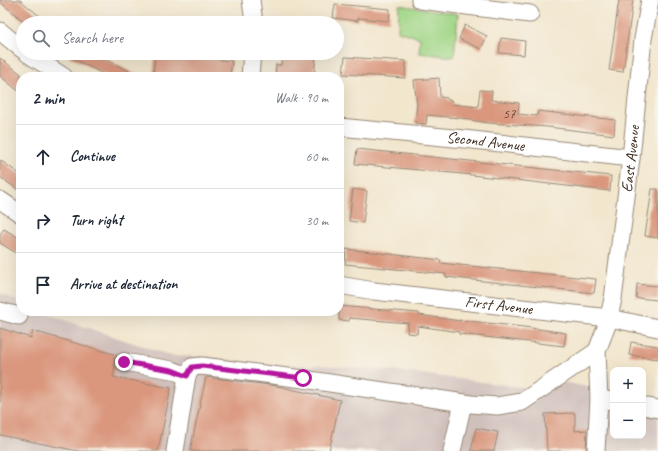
<!DOCTYPE html>
<meta charset="utf-8">
<style>
:root{--surface:#fff;--page:#f6f6f7;--text:#1f2937;--muted:#747a83;--line:#e0e1e3}
body{margin:0;font-family:Caveat,sans-serif;background:var(--page);color:var(--text)}
.controls{position:absolute;right:12px;bottom:12px;display:grid;overflow:hidden;border-radius:8px;box-shadow:0 4px 16px #0002}
.controls button{width:36px;height:36px;display:grid;place-items:center;padding:0;border:0;border-bottom:1px solid var(--line);background:var(--surface);color:var(--text);font:20px sans-serif}
.stop{position:absolute;width:12px;height:12px;margin:-9px;border:3px solid #b5179e;border-radius:50%;background:#fff}
.stop.end{background:#b5179e;border-color:#fff;box-shadow:0 1px 4px #0008}
.list{margin:0;padding:0;list-style:none}
h2{display:flex;justify-content:space-between;align-items:center;height:52px;margin:0;padding:0 16px;font-size:17px}
h2 small{font-size:13px;font-weight:400;color:var(--muted)}
.list li{display:grid;grid-template-columns:26px 1fr auto;gap:12px;align-items:center;box-sizing:border-box;height:64px;padding:0 16px;border-top:1px solid var(--line)}
.list b{display:block;font-size:15px;white-space:nowrap}
.list em{font-size:13px;font-style:normal;color:var(--muted)}
.icon{flex:none;width:22px;height:22px;fill:none;stroke:currentColor;stroke-width:2;stroke-linecap:round;stroke-linejoin:round}
.map{position:relative;flex:none;width:658px;height:451px;overflow:hidden}
.search{position:absolute;background:var(--surface);box-shadow:0 4px 16px #0002;left:16px;top:16px;width:328px;height:44px;display:flex;align-items:center;gap:10px;box-sizing:border-box;padding:0 14px;border-radius:22px;color:var(--muted);font-size:15px}
.panel{position:absolute;background:var(--surface);box-shadow:0 4px 16px #0002;left:16px;top:72px;width:328px;height:244px;border-radius:16px}
.map>svg:first-child{display:block}
</style>
<div class="map">
<svg width="658" height="451" viewBox="0 0 658 451">
<rect width="100%" height="100%" fill="#f7f3e8"/>
<filter id="ink" filterUnits="userSpaceOnUse"><feTurbulence type="fractalNoise" baseFrequency=".025" numOctaves="2"/><feDisplacementMap in="SourceGraphic" scale="8" xChannelSelector="R" yChannelSelector="G"/><feConvolveMatrix kernelMatrix="1 2 1 2 8 2 1 2 1" color-interpolation-filters="sRGB"/></filter>
<filter id="wash" filterUnits="userSpaceOnUse"><feTurbulence type="fractalNoise" baseFrequency=".012" numOctaves="4" result="noise"/><feDisplacementMap in="SourceGraphic" scale="16" xChannelSelector="R" yChannelSelector="G"/><feGaussianBlur stdDeviation="0.9" result="paint"/><feColorMatrix in="noise" values="0 0 0 0 0 0 0 0 0 0 0 0 0 0 0 0 0 1.4 0 .05"/><feComposite in="paint" operator="in"/></filter>
<g filter="url(#wash)">
<rect width="100%" height="100%" fill="#f2e6cd"/>
<path fill="#d0c0bc" d="M0,293L21,303V311H38L172,356L208,357L267,365H319L397,371L529,388L562,382L613,392V436H643V398L658,401V451H0Z"/>
<path fill="#a1d788" stroke="#6e8053" d="M399,5L458,14L454,57L419,53L420,38L398,31Z"/>
<g id="blocks">
<g fill="#da977e">
<path d="M0,0H20L48,23H26L0,2Z"/>
<path d="M619,0H633L623,72L609,70Z"/>
<path d="M335,4L390,9L389,21L358,18V21L333,18Z"/>
<path d="M465,25L487,36L481,49L459,39Z"/>
<path d="M501,38L525,41L524,55L499,53Z"/>
<path d="M62,53H93L141,77H109Z"/>
<path d="M155,53L232,61L230,77H209L173,73L172,77H153Z"/>
<path d="M282,53H316L314,77H275L276,65H281Z"/>
<path d="M345,57L406,61L405,78L343,74Z"/>
<path d="M0,58L21,74V93L0,76Z"/>
<path d="M439,78L440,97L447,98L448,100L452,101V104L478,107L480,90L492,91L491,100L519,103L518,114L537,116L538,111L615,120L614,135L548,127L489,123L470,120V119L427,115L426,124L415,123L417,105L414,80Z"/>
<path d="M357,149L611,176L610,191L463,174L355,164Z"/>
<path d="M0,160L21,175V192L0,177Z"/>
<path d="M353,189L367,191L363,223L349,221Z"/>
<path d="M652,189H658V238L645,236Z"/>
<path d="M4,229L21,239V256L0,243V234Z"/>
<path d="M346,249L441,260L440,263L596,279L594,293L446,277V274L345,264Z"/>
<path d="M637,284L658,286V300L636,298Z"/>
<path d="M339,306L419,313V315L460,321V320L524,327L566,333L564,346L459,334V332L418,326L417,334L407,333L408,323L349,318V321L339,320Z"/>
<path d="M0,328L31,338L33,331L117,355L114,360L115,366L113,377L171,388L158,451H78L0,435Z"/>
<path d="M631,342L658,346V359L629,355Z"/>
<path d="M206,377L277,386L340,400L329,451H190Z"/>
<path d="M575,413V431L587,430L586,451H547L545,414Z"/>
<path d="M476,428L498,432L494,451H471Z"/>
</g>
</g>
</g>
<g filter="url(#ink)">
<use href="#blocks" fill-opacity="0" stroke="#968876" stroke-width="1"/>
<g fill="none" stroke-linecap="round" stroke-linejoin="round">
<g stroke="#968876" stroke-width="19">
<g id="minor">
<path d="M251,0L254,23"/>
<path d="M420,0L530,14"/>
<path d="M0,31L23,50"/>
<path d="M27,53L64,77"/>
<path d="M250,77L252,53"/>
<path id="s1" d="M339,127L464,139L631,158"/>
<path d="M0,200L21,214"/>
<path id="s2" d="M339,285L374,291L609,318L658,328"/>
<path d="M0,311L19,316"/>
<path d="M124,362L172,370L187,376"/>
<path d="M599,399L613,401"/>
<path d="M643,406L658,409"/>
<path d="M175,451L187,376L192,367L202,366L303,379L471,404L497,406L522,402L597,351"/>
<path d="M452,451L463,403"/>
<path id="s3" d="M596,451L599,399L597,351L607,325L613,299L631,158L643,39L650,0"/>
</g>
</g>
<use href="#minor" stroke="#fff" stroke-width="17"/>
</g>
</g>
<g fill="none" stroke-linecap="round" stroke-linejoin="round" filter="url(#ink)">
<path stroke="#b5179e" stroke-width="5" d="M124,362L172,370L187,376L192,367L202,366L303,378"/>
</g>
<g text-anchor="middle" dominant-baseline="central" stroke-width="3" stroke-linejoin="round" paint-order="stroke">
<g font-size="14" fill="#634536">
<text x="509" y="113">57</text>
</g>
<g font-size="16" fill="#3b2a1e" stroke="#f7f3e8">
<text stroke="none"><textPath href="#s1" startOffset="147">Second Avenue</textPath></text>
<text stroke="none"><textPath href="#s3" startOffset="296">East Avenue</textPath></text>
<text stroke="none"><textPath href="#s2" startOffset="161">First Avenue</textPath></text>
</g>
</g>
</svg>
<div class="controls">
<button>+</button>
<button>−</button>
</div>
<div class="stop" style="left:303px;top:378px"></div>
<div class="stop end" style="left:124px;top:362px"></div>
<div class="search"><svg class="icon" aria-label="search" viewBox="0 0 24 24"><circle cx="10" cy="10" r="6"/><path d="M15 15l6 6"/></svg>Search here</div>
<section class="panel">
<h2>2 min<small>Walk · 90 m</small></h2>
<ul class="list">
<li><svg class="icon" aria-label="ahead" viewBox="0 0 24 24"><path d="M12 20V5M6 11l6-6 6 6"/></svg><div><b>Continue</b></div><em>60 m</em></li>
<li><svg class="icon" aria-label="right" viewBox="0 0 24 24"><path d="M7 20v-9h11M14 6l5 5-5 5"/></svg><div><b>Turn right</b></div><em>30 m</em></li>
<li><svg class="icon" aria-label="arrive" viewBox="0 0 24 24"><path d="M6 21V4h12l-3 4 3 4H6"/></svg><div><b>Arrive at destination</b></div></li>
</ul>
</section>
</div>
